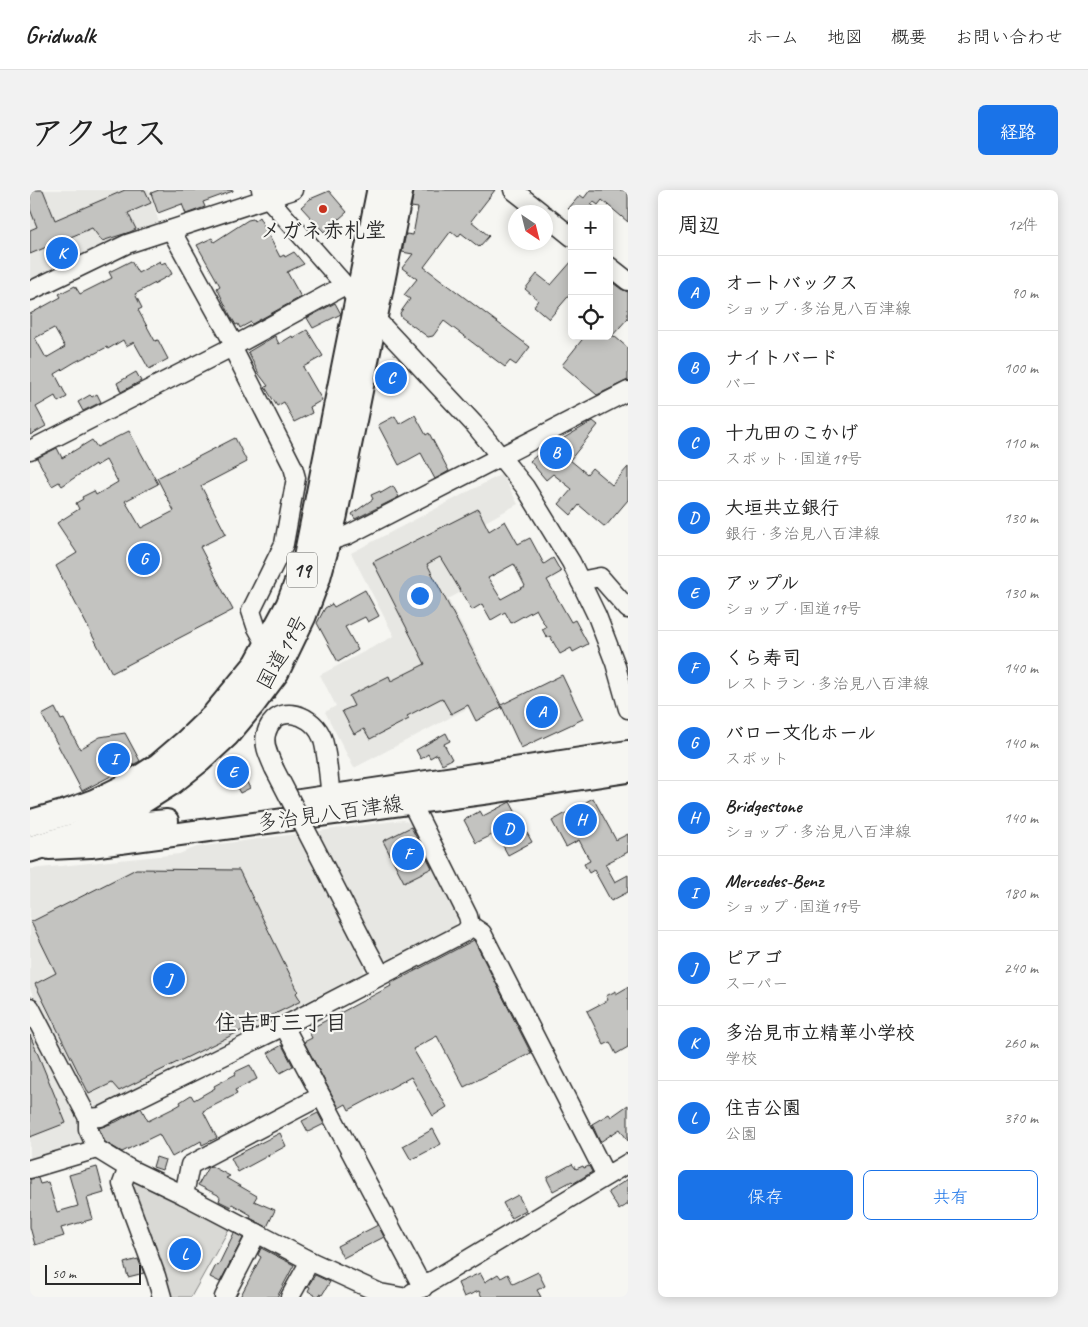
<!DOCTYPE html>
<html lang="ja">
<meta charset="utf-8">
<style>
:root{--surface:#fff;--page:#f2f2f2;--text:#222;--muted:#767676;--line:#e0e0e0;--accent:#1a73e8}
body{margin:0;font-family:Caveat,"Klee One",sans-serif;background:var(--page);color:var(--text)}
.controls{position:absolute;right:15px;top:15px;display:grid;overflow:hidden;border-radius:8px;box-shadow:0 2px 12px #0003}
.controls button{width:45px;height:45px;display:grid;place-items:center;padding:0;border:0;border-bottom:1px solid var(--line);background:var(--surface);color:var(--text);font:25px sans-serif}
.compass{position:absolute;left:478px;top:15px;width:45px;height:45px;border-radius:50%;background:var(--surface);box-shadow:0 2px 12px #0003;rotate:145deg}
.scale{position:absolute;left:15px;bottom:12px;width:96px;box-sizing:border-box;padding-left:5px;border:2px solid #2b2b2b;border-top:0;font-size:14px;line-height:18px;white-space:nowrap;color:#2b2b2b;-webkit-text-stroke:4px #f6f6f2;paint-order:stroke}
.you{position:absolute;left:389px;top:405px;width:18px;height:18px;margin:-12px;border:4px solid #fff;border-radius:50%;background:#1a73e8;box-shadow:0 0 0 8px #1a73e833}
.badge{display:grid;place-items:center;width:32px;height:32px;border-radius:50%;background:var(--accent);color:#fff;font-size:16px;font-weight:700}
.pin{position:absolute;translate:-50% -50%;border:2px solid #fff;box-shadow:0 1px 5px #0006}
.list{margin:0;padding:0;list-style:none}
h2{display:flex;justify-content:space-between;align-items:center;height:65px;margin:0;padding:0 20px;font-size:21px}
h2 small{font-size:16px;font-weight:400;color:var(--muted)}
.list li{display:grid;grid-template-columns:32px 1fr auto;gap:15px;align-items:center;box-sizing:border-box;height:75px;padding:0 20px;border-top:1px solid var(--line)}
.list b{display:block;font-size:19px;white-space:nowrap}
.list p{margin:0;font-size:16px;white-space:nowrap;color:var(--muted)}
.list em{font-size:16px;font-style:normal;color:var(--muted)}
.actions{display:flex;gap:10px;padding:15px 20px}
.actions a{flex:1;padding:11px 0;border:1px solid var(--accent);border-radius:8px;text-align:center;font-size:18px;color:var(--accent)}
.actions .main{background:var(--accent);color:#fff}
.icon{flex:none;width:28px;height:28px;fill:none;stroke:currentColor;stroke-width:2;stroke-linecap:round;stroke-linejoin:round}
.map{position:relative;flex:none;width:598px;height:1107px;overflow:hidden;border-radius:8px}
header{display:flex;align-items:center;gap:30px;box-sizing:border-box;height:70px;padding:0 25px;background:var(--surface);border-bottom:1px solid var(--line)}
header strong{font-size:24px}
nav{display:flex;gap:28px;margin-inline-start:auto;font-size:18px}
.intro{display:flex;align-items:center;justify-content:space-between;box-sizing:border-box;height:120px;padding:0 30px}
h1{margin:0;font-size:35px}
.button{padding:12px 22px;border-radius:8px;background:var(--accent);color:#fff;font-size:18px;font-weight:700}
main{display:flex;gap:30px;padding:0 30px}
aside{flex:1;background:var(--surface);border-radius:8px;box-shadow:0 2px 12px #0003}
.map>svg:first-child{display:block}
</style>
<header>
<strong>Gridwalk</strong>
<nav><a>ホーム</a><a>地図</a><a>概要</a><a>お問い合わせ</a></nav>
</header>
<div class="intro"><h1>アクセス</h1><a class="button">経路</a></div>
<main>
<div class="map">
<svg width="598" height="1107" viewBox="0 0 598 1107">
<rect width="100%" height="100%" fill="#f6f6f2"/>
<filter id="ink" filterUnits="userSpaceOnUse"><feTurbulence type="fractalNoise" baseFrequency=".02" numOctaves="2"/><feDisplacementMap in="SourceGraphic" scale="10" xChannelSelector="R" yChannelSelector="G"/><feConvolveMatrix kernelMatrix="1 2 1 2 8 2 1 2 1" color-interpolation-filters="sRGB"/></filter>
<g filter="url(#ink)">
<g fill="#e7e7e3">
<path d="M0,0H119L129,33L0,93Z"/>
<path d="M472,284L488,314L455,332L479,377L418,409L467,503L324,578L295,522L306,516L290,485L364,446L321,363Z"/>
<path d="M373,630L382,634L428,727L425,736L360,770L350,768L336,774L333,783L69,916L60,914L0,799V679L149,664L167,657Z"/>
<path d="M0,837L60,953L0,974Z"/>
</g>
<path fill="#d9d9d5" stroke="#828280" d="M106,988L199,1039L161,1107H137L98,993Z"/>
<g fill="#c3c3c0" stroke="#2b2b2b" fill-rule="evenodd">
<path d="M0,0H13L25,30L95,0H115L121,13L98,23L106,39L100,42L72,51L62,38L0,64V40L7,37L0,19Z"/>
<path d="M129,0H203V1L173,12L175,17L156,24L152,14L128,23L121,3Z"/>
<path d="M384,0H465L441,31L459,46L449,57L431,43L428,47L421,41L394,77L500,157L486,175L480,171L475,177L414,131L403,146L398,147L371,127L370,123L380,109L374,105L387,89L372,78L383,64L372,62L376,44L383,45L388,18L381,17Z"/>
<path d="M560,0H598V32L572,10L568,15L564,12L561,14L567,19H538L550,5L554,8Z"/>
<path d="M299,1L317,22L294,42L271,17L280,9Z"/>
<path d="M229,27L250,67L254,65L255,67L264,62L274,74L257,82L271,107L222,134L221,132L210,138L208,134L206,135L200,125L187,98L190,96L167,55L182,48L184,52L218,30L223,29L224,31Z"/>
<path d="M101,71L108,83L130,71L131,74L136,72L142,84L105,104L112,118L108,120L125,151L128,150L138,169L119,179L104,152L96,156L93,150L78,159L77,157L62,165L61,164L45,172L25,184L37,207L28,212L25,206L6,217L16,236L0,245V124L31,107L29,104L45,96L50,104L82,88L79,82ZM24,138L35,157L16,168L5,148Z"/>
<path d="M542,71V102L519,129L504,116L508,110L495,99L507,84L521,95Z"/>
<path d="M579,90L591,99L598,102V128L582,146H584L598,158V190L567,205L532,175L555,146H579Z"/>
<path d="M305,113L311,124L283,138L277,128Z"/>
<path d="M277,140L293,166L273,177L292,210L280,217L282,223L264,232L254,212L247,216L235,197L238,196L229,184L218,162L245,146L249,154L262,146L263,148Z"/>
<path d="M106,182L111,191L91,202L87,193Z"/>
<path d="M67,204L71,212L53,221L48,212L60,205L62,207Z"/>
<path d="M385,225L396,245L399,243L419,281L405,289L391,263L369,275L348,235L365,226L369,234Z"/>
<path d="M563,231L568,235L540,270L557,284L562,278L582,295L598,277V310L575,337L549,315L541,325L529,314L542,299L523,284L516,290L500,271L512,261Z"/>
<path d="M99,241L128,294L95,311L111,338L144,321L127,288L205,248L217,272L171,296L196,344L170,357L203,420L82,483L26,376L47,363L27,333L49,319L46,313L53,309L52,307L64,301L66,305L88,292L76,270L66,276L65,274L32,296L29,292L22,296L7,268L27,258L32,268L62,250L67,257Z"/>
<path d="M363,296L369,307L325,329L322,324L343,309L341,305L350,301L351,303Z"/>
<path d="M448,319L459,341L475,331L488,354L500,348L514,374L523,368L531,382L517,390L541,432L545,430L558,454L543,462L541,458L530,464L520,446L517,448L512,439L516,437L506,419L481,433L475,422L461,430L452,414L442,420L410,367L397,374L472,517L446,531L438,515L421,524L412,508L377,526L379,529L340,549L334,539L324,544L312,521L324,516L319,506L359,486L361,491L395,474L343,372ZM484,374L495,396L471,409L458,388Z"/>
<path d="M335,400L349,426L338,432L335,427L315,437L328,460L308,472L287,433L295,418L302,414L304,417Z"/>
<path d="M532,485L553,529L491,558L471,515Z"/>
<path d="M25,518L31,530L34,529L50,559L70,547L95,543L110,571L52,601L12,525Z"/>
<path d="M416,543L420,551L414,554L422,569L412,574L407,564L400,568L398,564L391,569L386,560Z"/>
<path d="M204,569L220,598L210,603L194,574Z"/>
<path d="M563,608L586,650L598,644V662L575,674L585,692L598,685V702L581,711L564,680L559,683L554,674L560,671L549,650L536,657L522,631Z"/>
<path d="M480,612L502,652L478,665L466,643L446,653L434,630L450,621L453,626Z"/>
<path d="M381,637L402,678L374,692L353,651Z"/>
<path d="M106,679L209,680L268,801L266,803L271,811L89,901L82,893L59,904L5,794L26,783L1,732Z"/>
<path d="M444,750L501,863L434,897L407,846L383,859L417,917L403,926L381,887L319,920L316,914L309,918L274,852L282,848L278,840L361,796L360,794Z"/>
<path d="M598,797V857L586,864L580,852L574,855L557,821L578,810L576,806L586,801V804Z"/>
<path d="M0,845L36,933L0,947Z"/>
<path d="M252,855L263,876L250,883L238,863Z"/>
<path d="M220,875L227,889L205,900L207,904L173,921L187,948L172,955L171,951L142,967L129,944L92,962L75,952L69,938L86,932L111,918L118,931L144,918L151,914L150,912L161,905L164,910L185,898L184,896L206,884L205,882Z"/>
<path d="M598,915V951L590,939L570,952L562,934L579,924L581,927Z"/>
<path d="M288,923L294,934L278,942L272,931Z"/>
<path d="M403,939L411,954L381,970L373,956Z"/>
<path d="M250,943L256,956L208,982L201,968Z"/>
<path d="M126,967L135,970L132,980L123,977Z"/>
<path d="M542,974L546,979L553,976L554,978L559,976L562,982L544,993L542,991L523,1001L517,989L518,987Z"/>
<path d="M181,976L200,986L196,988L227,1006L224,1011L245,1020L237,1037L220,1028L221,1025L202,1014L201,1017L189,1011L190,1008L188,1005L168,995L178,977Z"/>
<path d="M67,977L74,1003L57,1008L63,1029L31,1038L34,1046L5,1055L0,1037V989L8,988L10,994L18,992L27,1022L48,1016L39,985Z"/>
<path d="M598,989V1014L589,1020L578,1002Z"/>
<path d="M488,1005L496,1020L481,1028L473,1013Z"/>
<path d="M348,1035L354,1047L313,1068L307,1056Z"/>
<path d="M204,1043L213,1048L190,1092L180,1087L186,1075L188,1076Z"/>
<path d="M231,1058L264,1075L247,1107H210L231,1067L228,1065Z"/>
<path d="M108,1069L114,1083L98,1087L94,1073Z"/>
<path d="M508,1082L515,1096L507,1100L511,1107H452L449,1101L434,1107L428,1093L450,1083L455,1092L468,1084L471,1088L478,1084L483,1094Z"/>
<path d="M285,1085L300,1092L292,1105L290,1104L288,1107L278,1101L280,1097L278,1096Z"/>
</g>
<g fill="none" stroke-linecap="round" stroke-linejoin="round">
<g stroke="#2b2b2b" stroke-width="21">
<g id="minor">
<path d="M231,0L328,110L444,234L495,297L541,372L567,426L585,473L598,519"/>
<path d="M483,0L511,22"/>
<path d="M516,26L542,47"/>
<path d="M141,40L205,156"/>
<path d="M579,76L598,91"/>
<path d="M0,101L97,54L263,0"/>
<path d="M202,157L263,277L266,288L254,354L221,421L226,436L237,456"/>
<path d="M0,260L202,157L315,95"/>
<path d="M297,352L318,345L598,201"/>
<path d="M550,391L570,387L598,419"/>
<path d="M244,578C240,568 233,556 236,544C244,513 280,522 291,545C297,556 299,593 301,607"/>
<path d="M440,735L452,743L576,986"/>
<path d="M335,755L351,785"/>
<path d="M0,817L58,928L70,927L254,836L435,742L440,735L438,726L381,612"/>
<path d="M254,836L393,1098"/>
<path d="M58,928V939L67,959L98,978L154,1005L280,1071L350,1103L372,1107"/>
<path d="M98,978L92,994L126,1086L132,1107"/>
<path d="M0,979L67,959"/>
<path d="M154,1005L160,975L291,906"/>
<path d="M382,1103L598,973"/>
<path d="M194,1107L227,1043"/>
<path d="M260,1107L280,1071"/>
</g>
</g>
<g stroke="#2b2b2b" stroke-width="26">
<g id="major">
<path d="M270,611L598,562"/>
<path d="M69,630L104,634L137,631"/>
<path d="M19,658L61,656L460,602L598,581"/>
</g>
</g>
<g stroke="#2b2b2b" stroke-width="29">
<g id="highway">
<path d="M0,633L38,622L65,612L98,596L129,576L157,552L184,526L227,474L259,415L276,370L350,0"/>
<path d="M0,659L44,646L80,631L140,593L169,570L197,544L222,514L246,482L273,426L287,389L304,327L370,0"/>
</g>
</g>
<use href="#minor" stroke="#f6f6f2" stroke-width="18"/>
<use href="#major" stroke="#f6f6f2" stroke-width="22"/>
<use href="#highway" stroke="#f6f6f2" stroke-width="25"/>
<g stroke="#2b2b2b" stroke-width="21" stroke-linecap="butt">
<path id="minor-bridge" d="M244,578L335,755"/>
</g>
<use href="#minor-bridge" stroke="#f6f6f2" stroke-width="18"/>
</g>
</g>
<circle fill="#c8321e" stroke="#f6f6f2" stroke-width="2" cx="293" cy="19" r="5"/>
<g text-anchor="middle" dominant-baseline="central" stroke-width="4.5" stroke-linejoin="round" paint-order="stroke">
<rect fill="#f6f6f2" stroke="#686867" stroke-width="1" x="257" y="362.5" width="30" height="35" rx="4"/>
<g font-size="20" font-weight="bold" fill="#2b2b2b">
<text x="272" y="380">19</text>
</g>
<g font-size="21" font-weight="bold" fill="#2b2b2b" stroke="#f6f6f2">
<text x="293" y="40">メガネ赤札堂</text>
</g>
<g font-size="21" fill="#2b2b2b" stroke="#f6f6f2">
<text transform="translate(252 462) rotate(-61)">国道19号</text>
<text transform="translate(300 623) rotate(-8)">多治見八百津線</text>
</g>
<g font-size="22" font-weight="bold" fill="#2b2b2b" stroke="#f6f6f2">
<text x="251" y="833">住吉町三丁目</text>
</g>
</g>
</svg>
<div class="controls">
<button>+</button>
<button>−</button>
<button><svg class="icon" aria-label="locate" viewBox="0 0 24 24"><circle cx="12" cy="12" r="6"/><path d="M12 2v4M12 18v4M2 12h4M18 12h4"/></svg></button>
</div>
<svg class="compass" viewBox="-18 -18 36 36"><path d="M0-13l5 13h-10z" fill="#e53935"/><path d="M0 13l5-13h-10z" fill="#767676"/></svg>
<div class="scale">50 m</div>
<div class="you"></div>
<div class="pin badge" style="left:512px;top:522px">A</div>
<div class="pin badge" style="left:526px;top:263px">B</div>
<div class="pin badge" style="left:361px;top:188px">C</div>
<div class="pin badge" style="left:479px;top:639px">D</div>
<div class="pin badge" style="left:203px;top:582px">E</div>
<div class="pin badge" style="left:378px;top:664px">F</div>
<div class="pin badge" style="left:114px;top:369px">G</div>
<div class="pin badge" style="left:551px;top:630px">H</div>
<div class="pin badge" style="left:84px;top:569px">I</div>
<div class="pin badge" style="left:139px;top:789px">J</div>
<div class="pin badge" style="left:32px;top:63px">K</div>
<div class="pin badge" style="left:155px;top:1064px">L</div>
</div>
<aside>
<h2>周辺<small>12件</small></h2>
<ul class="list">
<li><span class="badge">A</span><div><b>オートバックス</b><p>ショップ · 多治見八百津線</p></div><em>90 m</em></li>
<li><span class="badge">B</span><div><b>ナイトバード</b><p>バー</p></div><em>100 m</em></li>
<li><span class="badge">C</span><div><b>十九田のこかげ</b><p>スポット · 国道19号</p></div><em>110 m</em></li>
<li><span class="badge">D</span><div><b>大垣共立銀行</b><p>銀行 · 多治見八百津線</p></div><em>130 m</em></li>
<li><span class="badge">E</span><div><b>アップル</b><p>ショップ · 国道19号</p></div><em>130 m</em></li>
<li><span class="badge">F</span><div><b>くら寿司</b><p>レストラン · 多治見八百津線</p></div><em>140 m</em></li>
<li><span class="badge">G</span><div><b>バロー文化ホール</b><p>スポット</p></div><em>140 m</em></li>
<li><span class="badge">H</span><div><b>Bridgestone</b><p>ショップ · 多治見八百津線</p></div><em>140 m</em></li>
<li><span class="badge">I</span><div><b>Mercedes-Benz</b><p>ショップ · 国道19号</p></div><em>180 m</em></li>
<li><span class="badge">J</span><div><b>ピアゴ</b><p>スーパー</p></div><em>240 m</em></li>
<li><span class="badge">K</span><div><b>多治見市立精華小学校</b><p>学校</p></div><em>260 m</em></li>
<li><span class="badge">L</span><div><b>住吉公園</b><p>公園</p></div><em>370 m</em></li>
</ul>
<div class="actions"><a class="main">保存</a><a>共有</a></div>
</aside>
</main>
